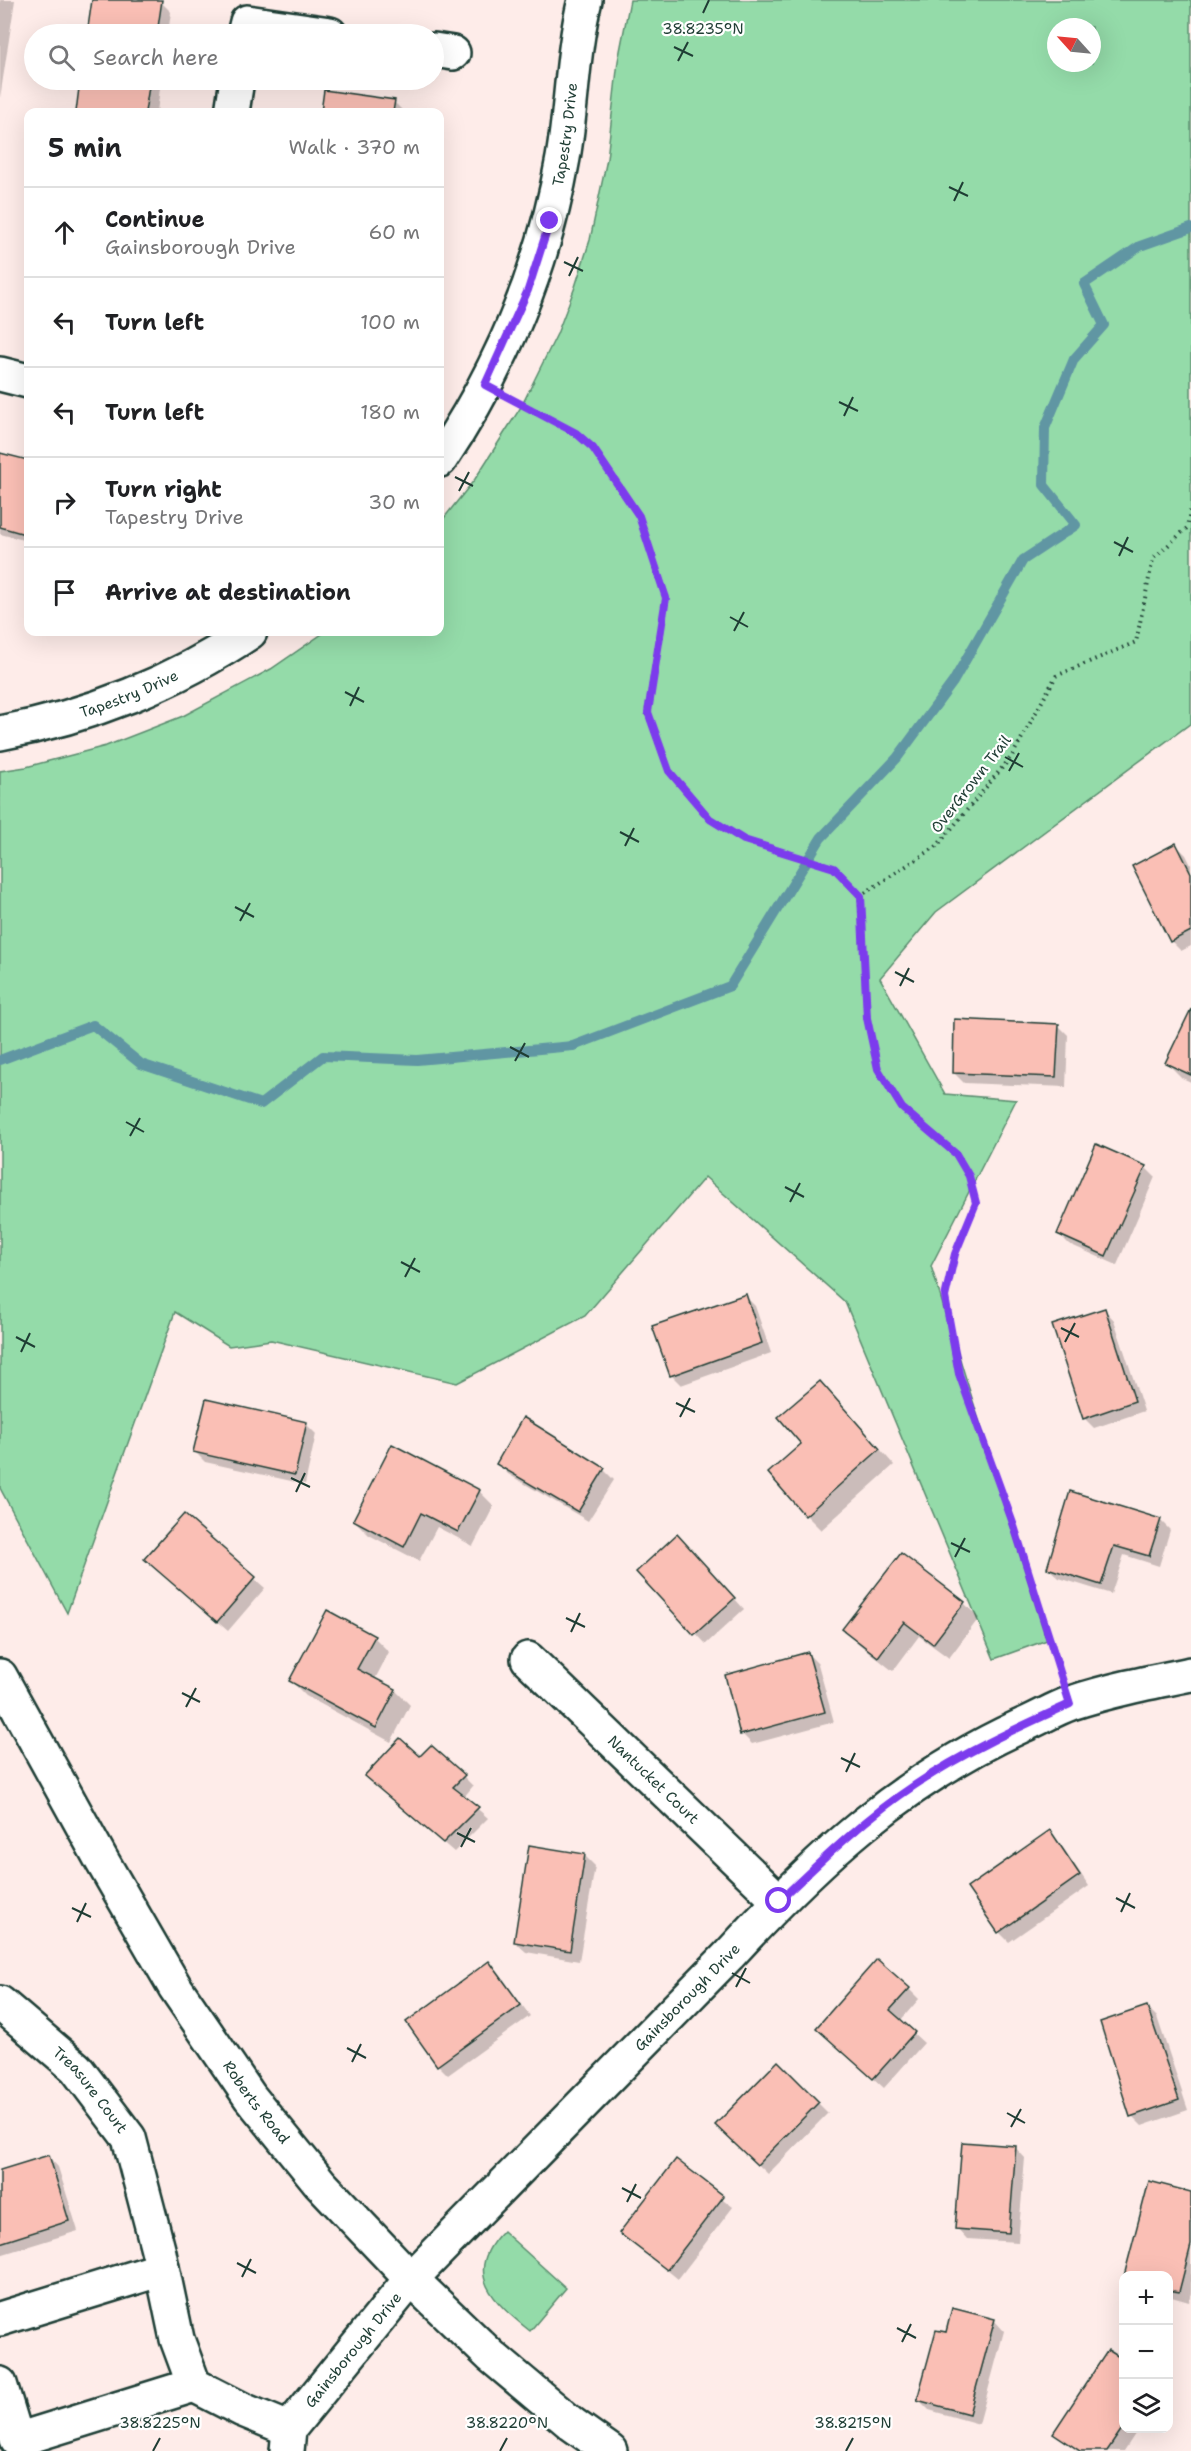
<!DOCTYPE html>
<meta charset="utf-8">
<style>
:root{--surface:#fff;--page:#f6f6f6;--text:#202124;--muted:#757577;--line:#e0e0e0}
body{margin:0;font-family:"Shantell Sans",sans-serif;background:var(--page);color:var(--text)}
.controls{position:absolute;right:18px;bottom:18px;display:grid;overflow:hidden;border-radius:12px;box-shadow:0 6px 24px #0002}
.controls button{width:54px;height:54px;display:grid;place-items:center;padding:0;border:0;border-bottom:2px solid var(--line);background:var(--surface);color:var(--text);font:30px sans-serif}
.compass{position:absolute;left:1047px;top:18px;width:54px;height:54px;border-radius:50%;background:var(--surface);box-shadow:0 6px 24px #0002;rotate:297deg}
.stop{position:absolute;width:18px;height:18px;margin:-14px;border:4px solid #7c3aed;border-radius:50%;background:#fff}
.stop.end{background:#7c3aed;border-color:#fff;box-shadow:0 2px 6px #0008}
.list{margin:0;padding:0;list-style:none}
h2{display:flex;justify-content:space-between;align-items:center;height:78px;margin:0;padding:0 24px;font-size:26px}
h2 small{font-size:20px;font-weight:400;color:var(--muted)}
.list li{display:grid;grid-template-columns:39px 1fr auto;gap:18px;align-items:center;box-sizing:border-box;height:90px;padding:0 24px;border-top:2px solid var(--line)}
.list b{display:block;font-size:22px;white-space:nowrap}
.list p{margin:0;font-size:20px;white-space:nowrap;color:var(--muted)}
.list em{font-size:20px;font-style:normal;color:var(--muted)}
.icon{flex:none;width:33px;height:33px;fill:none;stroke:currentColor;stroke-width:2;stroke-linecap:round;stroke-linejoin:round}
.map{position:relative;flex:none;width:1191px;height:2451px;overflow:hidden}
.search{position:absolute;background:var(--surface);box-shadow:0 6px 24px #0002;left:24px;top:24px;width:420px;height:66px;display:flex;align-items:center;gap:15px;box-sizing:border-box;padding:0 21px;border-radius:33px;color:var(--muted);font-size:22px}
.panel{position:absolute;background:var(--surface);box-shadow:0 6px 24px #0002;left:24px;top:108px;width:420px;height:528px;border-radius:12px}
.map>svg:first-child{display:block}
</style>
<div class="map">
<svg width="1191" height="2451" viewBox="0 0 1191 2451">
<rect width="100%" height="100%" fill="#feece9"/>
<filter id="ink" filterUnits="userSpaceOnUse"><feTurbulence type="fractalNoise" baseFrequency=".0167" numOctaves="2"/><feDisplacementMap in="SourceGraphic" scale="12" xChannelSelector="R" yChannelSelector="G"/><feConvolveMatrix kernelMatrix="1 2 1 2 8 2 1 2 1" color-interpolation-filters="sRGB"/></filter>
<g filter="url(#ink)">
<g fill="#94dba9" stroke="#5a8c6e" stroke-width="1.5" fill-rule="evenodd">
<path d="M630,0H1191V723L936,912L880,978L945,1094L1016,1100L931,1266L1047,1640L994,1659L845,1302L705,1177L585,1316L457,1383L271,1340L229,1346L175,1312L67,1613L0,1488V771L26,767L106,746L183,716L271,669L325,632H440V523L475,479L521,407L557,334L575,287L590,240L607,159L618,61ZM1056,27H1092V63H1056Z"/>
<path d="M503,2231L566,2288L530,2331C494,2302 461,2274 503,2231Z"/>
</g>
<g fill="#0003">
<path d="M0,0H15L0,98Z"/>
<path d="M94,0L161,2L171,12L168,34H89Z"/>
<path d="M82,80H161L157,112H77Z"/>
<path d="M325,92L394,102L404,112H322Z"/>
<path d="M0,454L28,462V541L0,534Z"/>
<path d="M1176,845L1186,855L1191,865V946L1181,951L1171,941Z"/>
<path d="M1191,1012V1082L1182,1078L1167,1063Z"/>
<path d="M1058,1025L1068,1035L1066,1087L964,1083L954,1073Z"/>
<path d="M1145,1167L1155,1177L1117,1265L1069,1244L1059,1234Z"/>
<path d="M745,1296L755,1306L771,1353L681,1385L671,1375Z"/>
<path d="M1104,1309L1114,1320L1144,1411L1094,1428L1084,1418Z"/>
<path d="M835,1398L894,1465L821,1530L806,1515L803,1444Z"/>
<path d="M306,1424L316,1434L305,1484L205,1462L195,1452Z"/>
<path d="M393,1446L479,1491L494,1506L473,1546L437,1527L419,1561L369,1535L354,1520Z"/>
<path d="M498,1463L604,1470L614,1480L588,1521L508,1474Z"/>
<path d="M184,1516L265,1588L228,1631L156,1569Z"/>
<path d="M1160,1520L1170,1530L1159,1566L1124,1555L1111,1594L1059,1578L1048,1568Z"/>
<path d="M687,1546L744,1609L706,1644L638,1572Z"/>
<path d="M964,1603L979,1618L949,1658L919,1636L893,1671L859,1644L844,1629Z"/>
<path d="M374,1637L389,1652L375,1679L395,1690L410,1705L391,1742L306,1696L291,1681Z"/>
<path d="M808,1654L818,1664L834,1722L752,1744L742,1734Z"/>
<path d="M420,1758L463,1776L473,1786L464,1797L488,1818L454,1852L377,1786Z"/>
<path d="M1049,1832L1059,1842L1089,1886L1009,1942L999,1932Z"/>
<path d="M584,1855L595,1866L579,1961L526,1952L515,1942Z"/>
<path d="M489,1963L499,1973L530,2016L448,2075L438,2065Z"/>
<path d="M909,1989L919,1999L900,2021L924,2043L884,2088L828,2037Z"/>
<path d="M1147,2007L1157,2017L1188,2110L1142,2126L1132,2116Z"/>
<path d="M778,2063L828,2113L768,2174L717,2125Z"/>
<path d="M1015,2147L1025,2158L1018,2242L967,2239L957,2228Z"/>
<path d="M48,2156L58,2167L78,2231L0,2255V2171Z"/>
<path d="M676,2162L733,2207L678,2279L621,2233Z"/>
<path d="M1191,2194V2292L1189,2302L1168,2296V2276Z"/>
<path d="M994,2320L1004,2331L979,2424L929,2410L919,2400L947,2334Z"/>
<path d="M1124,2362V2428H1139L1124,2451H1077L1055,2433Z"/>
</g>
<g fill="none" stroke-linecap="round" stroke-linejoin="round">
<path stroke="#6096a3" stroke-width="10" d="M0,1060L93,1025L141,1064L261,1104L323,1056L417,1060L573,1046L730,986L821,838L897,758L953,682L1023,560L1076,525L1044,485L1045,428L1074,359L1104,325L1084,284L1140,246L1191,228"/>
</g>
<g fill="#fabfb5" stroke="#1f3d34" stroke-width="1.5">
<path d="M92,0H162L157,34H87Z"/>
<path d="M80,80H150L145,112H76Z"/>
<path d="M324,90L395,100L393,112H321Z"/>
<path d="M0,453L28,460V535L0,527Z"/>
<path d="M1176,843L1191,873V931L1170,942L1132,866Z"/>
<path d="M1191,1009V1075L1165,1063Z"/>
<path d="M954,1019L1059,1024L1056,1077L953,1073Z"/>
<path d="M1096,1144L1146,1166L1106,1256L1057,1234Z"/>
<path d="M746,1294L762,1343L670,1376L652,1326Z"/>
<path d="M1105,1308L1135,1401L1083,1419L1052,1325Z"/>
<path d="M820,1381L880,1449L805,1516L768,1473L801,1444L778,1417Z"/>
<path d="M206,1399L307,1422L295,1475L193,1452Z"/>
<path d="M523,1417L605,1468L578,1512L496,1464Z"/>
<path d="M392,1444L480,1490L458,1532L421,1513L404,1547L353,1520Z"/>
<path d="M1070,1491L1161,1519L1149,1556L1114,1546L1101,1585L1047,1568Z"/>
<path d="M184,1514L256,1577L217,1622L144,1559Z"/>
<path d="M677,1534L735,1598L694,1635L636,1572Z"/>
<path d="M901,1553L965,1602L933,1644L904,1622L878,1657L842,1629Z"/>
<path d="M327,1610L375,1636L357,1669L396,1689L376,1728L289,1681Z"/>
<path d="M808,1652L825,1712L740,1735L725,1675Z"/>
<path d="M400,1738L420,1756L431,1745L465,1775L453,1787L479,1807L443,1843L364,1776Z"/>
<path d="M1050,1830L1080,1875L998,1933L967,1888Z"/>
<path d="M529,1845L585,1854L570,1951L514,1942Z"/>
<path d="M877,1959L910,1988L890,2010L915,2032L873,2079L816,2028Z"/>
<path d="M489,1961L521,2005L437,2066L406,2022Z"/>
<path d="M1147,2006L1179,2100L1130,2117L1100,2022Z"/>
<path d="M778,2061L819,2102L757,2165L715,2125Z"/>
<path d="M962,2142L1016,2146L1009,2233L955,2229Z"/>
<path d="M49,2155L69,2221L0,2243V2170Z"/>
<path d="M676,2159L724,2196L667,2270L619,2233Z"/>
<path d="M1149,2181L1191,2192V2245L1179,2292L1168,2290V2276H1124Z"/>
<path d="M952,2308L995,2319L969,2414L917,2400L936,2330L946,2332Z"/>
<path d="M1108,2350L1124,2360V2426L1107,2451H1080L1053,2433Z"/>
</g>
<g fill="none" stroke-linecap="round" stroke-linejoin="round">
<g stroke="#1f3d34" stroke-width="38">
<g id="minor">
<path d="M244,34L247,22L330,34"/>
<path d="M434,50L453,53"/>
<path d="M232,112L237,80"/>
<path d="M0,374L28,381"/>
<path id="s1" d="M440,460C501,369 544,266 563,158C572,106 572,51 585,0"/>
<path id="s2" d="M0,733C88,717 176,682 250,632"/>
<path id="s3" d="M528,1659L779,1901"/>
<path id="s4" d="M0,2003L76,2068L129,2138L159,2253L177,2339L194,2385L243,2410L289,2429"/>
<path d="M0,2319L162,2269"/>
<path d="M0,2384L17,2440L194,2385"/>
<path id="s5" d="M287,2451L289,2429L411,2279L729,1955C817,1859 901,1781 1021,1726C1038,1719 1054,1709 1071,1703C1110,1690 1151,1682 1191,1674"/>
</g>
</g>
<g stroke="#1f3d34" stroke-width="38">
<g id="secondary">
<path id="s6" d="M0,1676L101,1859L175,1987L250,2097L320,2183L411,2279L491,2356L572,2424L610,2451"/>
</g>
</g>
<g stroke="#1f3d34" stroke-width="4" stroke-dasharray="1.5 4.5" stroke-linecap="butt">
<path d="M514,401L576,433L593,448L639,516L666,598L647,712L669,771L710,819L744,840L834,868L860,896L867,1018L878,1069L902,1108L956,1154L969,1176L976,1203L955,1254L945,1297L959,1374L1014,1525L1059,1668"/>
<path d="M860,896L937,846L1012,756L1056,676L1136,642L1153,559L1187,528L1191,507"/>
</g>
<use href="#minor" stroke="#fff" stroke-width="33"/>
<use href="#secondary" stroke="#fff" stroke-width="33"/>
</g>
</g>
<g fill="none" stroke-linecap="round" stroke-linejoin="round" filter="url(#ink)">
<path stroke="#7c3aed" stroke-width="8" d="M550,221L528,290L485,385L576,433L593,448L639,516L666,598L648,712L669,771L710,819L744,840L834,868L861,896L867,1018L878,1069L902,1108L956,1154L969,1176L976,1203L955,1254L945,1297L959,1374L1014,1526L1070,1704C1017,1728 964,1752 915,1785C865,1818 822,1860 779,1901"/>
</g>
<path fill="none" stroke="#1f3d34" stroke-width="2" d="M703,13L709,0M674,47L693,56M678,61L688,42M949,187L968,196M954,201L963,182M564,262L583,271M569,276L578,257M839,402L858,411M844,416L853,397M455,477L473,486M459,491L469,472M1114,542L1133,552M1119,556L1128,537M730,617L748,627M734,631L744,612M345,692L364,702M350,706L359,687M1005,757L1023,767M1009,771L1019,753M620,832L639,842M625,846L634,828M235,907L254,917M240,921L250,903M895,972L914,982M900,986L909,968M510,1047L529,1057M515,1061L525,1043M126,1122L144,1132M130,1136L140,1118M785,1187L804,1197M790,1202L800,1183M401,1262L420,1272M405,1277L415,1258M1061,1328L1079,1337M16,1337L35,1347M1065,1342L1075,1323M21,1352L30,1333M676,1403L695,1412M680,1417L690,1398M291,1478L310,1487M296,1492L305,1473M951,1543L970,1552M955,1557L965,1538M566,1618L585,1627M571,1632L580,1613M182,1693L200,1702M186,1707L196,1688M841,1758L860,1767M846,1772L855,1753M457,1833L475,1842M461,1847L471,1828M1116,1898L1135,1908M72,1908L91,1917M1121,1912L1130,1893M77,1922L86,1903M732,1973L750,1983M736,1987L746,1968M347,2048L366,2058M352,2062L361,2044M1007,2113L1025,2123M1011,2127L1021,2109M622,2188L641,2198M627,2202L636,2184M237,2263L256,2273M242,2277L251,2259M897,2328L916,2338M902,2342L911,2324M153,2451L160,2438M500,2451L507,2438M846,2451L853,2438"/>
<g text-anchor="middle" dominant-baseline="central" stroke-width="4.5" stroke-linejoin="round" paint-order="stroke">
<g font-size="15" fill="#1f3d34" stroke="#fff">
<text stroke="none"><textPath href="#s1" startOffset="352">Tapestry Drive</textPath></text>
<text stroke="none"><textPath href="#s2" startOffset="135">Tapestry Drive</textPath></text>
<text transform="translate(971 784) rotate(-52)">OverGrown Trail</text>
<text stroke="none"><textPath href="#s3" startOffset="174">Nantucket Court</textPath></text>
<text stroke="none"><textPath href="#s5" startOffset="610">Gainsborough Drive</textPath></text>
<text stroke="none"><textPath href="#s4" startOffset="126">Treasure Court</textPath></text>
<text stroke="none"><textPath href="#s6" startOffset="498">Roberts Road</textPath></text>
<text stroke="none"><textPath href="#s5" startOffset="124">Gainsborough Drive</textPath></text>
</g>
</g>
<g font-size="15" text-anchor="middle" fill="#1f3d34" stroke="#fff" stroke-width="4.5" stroke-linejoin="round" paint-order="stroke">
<text x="703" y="34">38.8235°N</text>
<text x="160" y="2428">38.8225°N</text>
<text x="507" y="2428">38.8220°N</text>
<text x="853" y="2428">38.8215°N</text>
</g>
</svg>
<div class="controls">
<button>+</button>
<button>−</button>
<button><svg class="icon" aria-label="layers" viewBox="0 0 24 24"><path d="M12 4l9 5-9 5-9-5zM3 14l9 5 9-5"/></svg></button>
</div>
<svg class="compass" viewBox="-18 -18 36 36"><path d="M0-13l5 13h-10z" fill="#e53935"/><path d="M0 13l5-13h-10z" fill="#757577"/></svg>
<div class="stop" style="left:779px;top:1901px"></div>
<div class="stop end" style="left:550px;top:221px"></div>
<div class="search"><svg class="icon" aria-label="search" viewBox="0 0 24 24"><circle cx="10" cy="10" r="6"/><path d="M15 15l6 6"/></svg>Search here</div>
<section class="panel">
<h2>5 min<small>Walk · 370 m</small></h2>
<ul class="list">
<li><svg class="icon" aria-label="ahead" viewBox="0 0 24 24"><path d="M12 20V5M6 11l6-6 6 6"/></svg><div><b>Continue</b><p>Gainsborough Drive</p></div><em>60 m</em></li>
<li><svg class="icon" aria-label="left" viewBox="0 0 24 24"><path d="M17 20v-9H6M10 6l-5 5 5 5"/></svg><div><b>Turn left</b></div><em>100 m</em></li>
<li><svg class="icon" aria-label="left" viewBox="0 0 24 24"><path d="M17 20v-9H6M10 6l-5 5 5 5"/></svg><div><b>Turn left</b></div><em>180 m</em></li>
<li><svg class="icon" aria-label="right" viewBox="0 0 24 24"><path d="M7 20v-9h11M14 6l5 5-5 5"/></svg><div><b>Turn right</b><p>Tapestry Drive</p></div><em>30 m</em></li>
<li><svg class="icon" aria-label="arrive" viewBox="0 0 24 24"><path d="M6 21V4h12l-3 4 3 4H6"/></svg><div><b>Arrive at destination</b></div></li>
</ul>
</section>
</div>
